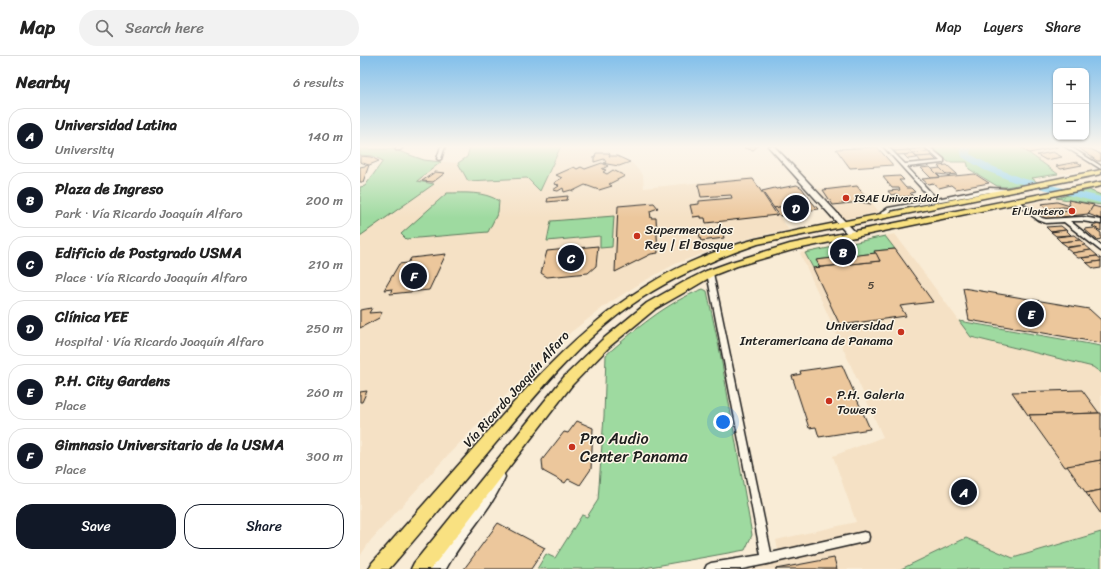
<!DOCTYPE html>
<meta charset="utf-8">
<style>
:root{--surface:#fff;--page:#f2f2f2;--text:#222;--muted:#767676;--line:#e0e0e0;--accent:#111827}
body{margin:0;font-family:Sriracha,sans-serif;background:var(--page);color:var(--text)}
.controls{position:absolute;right:12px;top:12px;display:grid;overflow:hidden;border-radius:8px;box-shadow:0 1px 3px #0004}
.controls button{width:36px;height:36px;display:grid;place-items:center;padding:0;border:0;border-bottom:1px solid var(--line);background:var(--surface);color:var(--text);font:20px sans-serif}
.you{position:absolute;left:363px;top:366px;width:14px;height:14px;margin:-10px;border:3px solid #fff;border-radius:50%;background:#1a73e8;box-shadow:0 0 0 6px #1a73e833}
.badge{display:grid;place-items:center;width:26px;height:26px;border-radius:50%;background:var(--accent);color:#fff;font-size:13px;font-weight:700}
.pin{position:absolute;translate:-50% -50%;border:2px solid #fff;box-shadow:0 1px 4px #0006}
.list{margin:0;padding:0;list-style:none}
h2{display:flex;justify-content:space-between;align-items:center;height:52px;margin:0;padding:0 16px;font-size:17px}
h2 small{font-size:13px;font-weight:400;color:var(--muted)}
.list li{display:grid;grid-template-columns:26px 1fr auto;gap:12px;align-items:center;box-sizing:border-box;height:56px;margin:0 8px 8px;padding:0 8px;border:1px solid var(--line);border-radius:16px}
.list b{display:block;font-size:15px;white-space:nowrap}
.list p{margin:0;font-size:13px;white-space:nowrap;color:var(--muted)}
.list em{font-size:13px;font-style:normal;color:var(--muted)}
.actions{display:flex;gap:8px;padding:12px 16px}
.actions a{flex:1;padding:9px 0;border:1px solid var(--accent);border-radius:16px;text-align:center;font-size:14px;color:var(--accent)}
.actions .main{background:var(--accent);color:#fff}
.icon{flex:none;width:22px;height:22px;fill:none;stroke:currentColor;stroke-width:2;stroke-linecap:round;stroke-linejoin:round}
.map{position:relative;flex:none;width:741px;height:513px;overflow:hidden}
header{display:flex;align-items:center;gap:24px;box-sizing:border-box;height:56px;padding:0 20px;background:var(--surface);border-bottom:1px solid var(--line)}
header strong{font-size:19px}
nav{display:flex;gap:22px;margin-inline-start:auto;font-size:14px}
.search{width:280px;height:36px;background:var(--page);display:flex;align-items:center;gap:10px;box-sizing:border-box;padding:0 14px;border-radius:22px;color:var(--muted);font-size:15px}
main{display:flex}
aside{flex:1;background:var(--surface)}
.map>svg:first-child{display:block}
</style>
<header>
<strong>Map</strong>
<div class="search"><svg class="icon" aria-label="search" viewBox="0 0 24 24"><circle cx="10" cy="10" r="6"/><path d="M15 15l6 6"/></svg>Search here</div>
<nav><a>Map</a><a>Layers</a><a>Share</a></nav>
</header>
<main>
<aside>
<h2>Nearby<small>6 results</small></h2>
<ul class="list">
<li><span class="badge">A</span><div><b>Universidad Latina</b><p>University</p></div><em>140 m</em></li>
<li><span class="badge">B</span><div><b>Plaza de Ingreso</b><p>Park · Vía Ricardo Joaquín Alfaro</p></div><em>200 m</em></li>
<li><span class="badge">C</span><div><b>Edificio de Postgrado USMA</b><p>Place · Vía Ricardo Joaquín Alfaro</p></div><em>210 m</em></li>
<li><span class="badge">D</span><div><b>Clínica YEE</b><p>Hospital · Vía Ricardo Joaquín Alfaro</p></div><em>250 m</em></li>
<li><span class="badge">E</span><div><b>P.H. City Gardens</b><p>Place</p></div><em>260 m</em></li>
<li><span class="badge">F</span><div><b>Gimnasio Universitario de la USMA</b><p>Place</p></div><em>300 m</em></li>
</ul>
<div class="actions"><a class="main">Save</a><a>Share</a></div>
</aside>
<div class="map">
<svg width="741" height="513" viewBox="0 0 741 513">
<rect width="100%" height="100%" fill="#f9ecd6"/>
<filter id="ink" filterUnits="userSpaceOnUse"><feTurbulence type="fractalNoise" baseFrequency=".025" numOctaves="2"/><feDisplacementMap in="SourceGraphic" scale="8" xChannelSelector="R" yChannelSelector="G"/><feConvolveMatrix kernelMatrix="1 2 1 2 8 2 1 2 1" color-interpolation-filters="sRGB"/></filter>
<g filter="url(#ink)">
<g fill="#f5e1c5">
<path d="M110,90H238L272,107L283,119L284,132L392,121L429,174L411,177L375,186L317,207L284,225L249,247L211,276L145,340L87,400L11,484L0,500V151L64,104L98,107L107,101Z"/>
<path d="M659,90H699L733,110L732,113L698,118Z"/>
<path d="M498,128L519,156L484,163L457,133Z"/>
<path d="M696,142L735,147L728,158L684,163L668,148Z"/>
<path d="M535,178L611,281L733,311L741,317V476L653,502L606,482L541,513H363L419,500L416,484L496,466L473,400L523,381L440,197Z"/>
</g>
<g fill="#9edaa0" stroke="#5d7b5e">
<path d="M110,90H201L180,135L167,122L108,125L98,107L107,101Z"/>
<path d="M593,90H659L698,118L672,122L677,126L645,131L637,130L609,113L607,106H588L573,92Z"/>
<path d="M0,93H33L64,104L81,106L57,125L74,128L0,180V131L5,130L23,105L13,100L0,99Z"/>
<path d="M729,134L741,139V149L696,142Z"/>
<path d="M87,137C104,137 124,135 139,145L138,156L128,176L46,183L41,178Z"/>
<path d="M254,160L252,191L240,192V180L187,185L191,165Z"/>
<path d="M525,180L535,193L515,195L516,197L457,204L460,211L453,212L445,197Z"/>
<path d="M343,233L347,235L360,296L392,479L385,494L279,513H177L186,498L195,502L222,459L227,461L238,444L244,360L246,299C275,274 307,246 343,233Z"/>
<path d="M599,265L741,290V317L733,311L611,281Z"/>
<path d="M741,476V513H541L606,482L653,502Z"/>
</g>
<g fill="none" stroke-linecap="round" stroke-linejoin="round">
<path fill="#8dd3ef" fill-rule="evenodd" d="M602,90H612L610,98L632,110L661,122L741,141V147L654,126L624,114L602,101L600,93Z"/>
</g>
<g fill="#ecc79c" stroke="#1c1c1c">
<path d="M383,90H398L393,94L384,92L386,90Z"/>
<path d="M545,90H558L561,93L549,94Z"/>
<path d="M659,90H695L698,91L669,97Z"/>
<path d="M517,91L533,109L490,112L476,93Z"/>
<path d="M546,91L549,94L534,95L530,92Z"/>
<path d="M564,92L568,96L552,97L549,94Z"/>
<path d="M719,92L730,93L737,96L741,99V105H737Z"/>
<path d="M549,94L553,98L537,99L534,95Z"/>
<path d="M568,96L572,100L557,101L552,97Z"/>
<path d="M693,96L702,101L686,104L677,99Z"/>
<path d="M236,97H248L250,98L249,100H257L270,106L259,110L247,108L244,107L246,106L244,103L234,106V101H235Z"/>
<path d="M553,98L557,102L548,103L544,99Z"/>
<path d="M0,100L11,101L19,105L9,109L0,106Z"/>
<path d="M572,100L577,105L561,106L557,101Z"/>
<path d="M717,106L722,109L701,113L696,110Z"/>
<path d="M242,107L248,110L242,113L246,114L243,116L247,118L253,114L265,120L249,128L252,130L239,134L225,129L213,135L211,134L204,136L203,132L198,135L193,134L199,130L197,129H199L194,128L195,126L202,122L196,119L214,111L217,113L221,111L225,113Z"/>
<path d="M9,109L3,126H0V111Z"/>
<path d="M587,109L597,118L587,119L578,110Z"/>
<path d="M570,111L580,121L571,122L561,112Z"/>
<path d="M580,112L587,119L577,118L572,113Z"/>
<path d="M75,116L85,117L73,126L62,125Z"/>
<path d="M615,118L629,127L596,133L591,129L579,132L573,127L568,128L562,123Z"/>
<path d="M540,120L544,124H539L546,132H551L555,136L550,137L553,140L540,141L537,138L531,139L528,135L540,134L539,132H532L523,121Z"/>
<path d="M393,123L417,159L346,167L345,162H341V160L333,161L330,149L339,148V145L372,142L371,139L341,141L338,128Z"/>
<path d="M437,129L442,132L451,145L414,152L402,135L415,132L416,133Z"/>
<path d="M497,130L511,148L500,146L473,149L463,134Z"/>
<path d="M208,140L207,144L187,146L188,142Z"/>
<path d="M708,144L734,149L728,158L684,163L678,157L711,154Z"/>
<path d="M451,145L458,153L420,160L414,152Z"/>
<path d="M697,146L710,150L711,152L703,151L687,153L681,148Z"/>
<path d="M294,147L298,152L290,155L291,162H296L298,197L291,198L255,216L258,150Z"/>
<path d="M733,150L741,152V163L728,158Z"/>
<path d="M739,168L741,169V175L732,170Z"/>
<path d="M701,170L706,174L691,176L686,171Z"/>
<path d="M734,172L741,177V183L737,184L724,173Z"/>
<path d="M362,174L364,182L341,185L339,177Z"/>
<path d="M706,174L711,179L696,180L691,176Z"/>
<path d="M714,179L720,184L701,186L696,181Z"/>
<path d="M720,184L726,189L708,191L701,186Z"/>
<path d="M725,189L731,194L712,197L706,192Z"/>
<path d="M238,190L236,210L228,217L187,221L181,217L187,195Z"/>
<path d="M535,193L573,246L540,250L546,260L480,269L453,212L520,205L514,195Z"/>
<path d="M731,194L738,200L718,202L712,197Z"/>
<path d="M516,197L520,205L460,211L456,204Z"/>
<path d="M86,198L69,234L30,238L32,233L24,234L39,208L48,207L51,202Z"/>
<path d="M737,200L741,203V205L727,207L722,202Z"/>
<path d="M741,205V212L734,213L727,207Z"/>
<path d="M603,232L729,253L741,264V287L609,264Z"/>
<path d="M12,252L9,257L22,256L19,262L0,272V254Z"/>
<path d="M482,309L510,373L459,381L456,371L449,372L432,320L441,318L440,315Z"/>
<path d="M722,334L739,357L668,359L652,336Z"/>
<path d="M7,335L2,346H0V336Z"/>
<path d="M739,357H741V404L705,411L670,362H671L669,359Z"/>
<path d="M217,365L233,372L231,413L220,429L208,423L205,427L183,415L182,404L204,376L208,377Z"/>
<path d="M741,404V434L726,437L707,410Z"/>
<path d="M741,434V458L726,437Z"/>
<path d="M138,467L185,492L171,513H104Z"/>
<path d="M474,502L477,513H415L421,512Z"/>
</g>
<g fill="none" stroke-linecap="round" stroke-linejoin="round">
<g stroke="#1c1c1c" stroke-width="3">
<g id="street">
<path d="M40,90H44L40,94H36V92Z"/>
<path d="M81,90H85L81,103L79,104L77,103Z"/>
<path d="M523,90H527L545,108L580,105L564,90H568L584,103V106L582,107L547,111L577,143L630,132L648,133L651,135L648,137L630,136L532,154L527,158V161H523L521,157L528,152L572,144Z"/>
<path d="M704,90H709L741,110V113Z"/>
<path d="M657,144L682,162L686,163L722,161L741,164V168L722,165H710L741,190V195L704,166L686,167L678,164L655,147V145Z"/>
<path d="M348,215H350L353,217L411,497L504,476L508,477L509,481L508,485L407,508L382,513H345L347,509L351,507L401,499L347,217Z"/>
</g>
</g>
<g stroke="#1c1c1c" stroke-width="3">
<g id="secondary">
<path d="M408,90H414L496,177L497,179L496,181H490Z"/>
<path d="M138,414L143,416L145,421C131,455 103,480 86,513H70L86,484L119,440L133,416Z"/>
</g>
</g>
<g stroke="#1c1c1c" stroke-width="3">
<g id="primary">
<path d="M741,114V118L398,188C357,202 317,219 280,243C227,278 185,328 145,376C106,422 68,468 29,513H9L12,507C50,464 88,421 126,378C205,288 276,214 396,183Z"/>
<path d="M741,126V130L432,194L377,210L354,219L332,232L295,253L250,290L212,329L71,513H51L54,507L204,321L242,284L287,247L324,226L346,215L371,206L430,188Z"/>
</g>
</g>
<use href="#street" fill="#fcf5e5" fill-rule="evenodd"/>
<use href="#secondary" fill="#fcf5e5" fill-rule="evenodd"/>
<use href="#primary" fill="#f9e181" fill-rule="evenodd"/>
</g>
</g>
<linearGradient id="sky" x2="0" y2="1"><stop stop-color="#83c0eb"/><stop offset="0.56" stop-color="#fcf6ed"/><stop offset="1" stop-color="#fcf6ed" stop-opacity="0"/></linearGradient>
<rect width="741" height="162" fill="url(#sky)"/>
<g fill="#c8321e" stroke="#fcf5e5" stroke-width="1.5">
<circle cx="486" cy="142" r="4"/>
<circle cx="712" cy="155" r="4"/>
<circle cx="277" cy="180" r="4"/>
<circle cx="541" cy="276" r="4"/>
<circle cx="469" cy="345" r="4"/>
<circle cx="212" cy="391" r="4"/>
</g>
<g text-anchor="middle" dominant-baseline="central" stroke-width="3" stroke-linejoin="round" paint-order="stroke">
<g font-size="11" fill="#1c1c1c" stroke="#fcf5e5" text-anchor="start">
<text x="494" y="142">ISAE Universidad</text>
<text x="704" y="155" text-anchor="end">El Llantero</text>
</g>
<g font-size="11" fill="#50473c">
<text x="511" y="229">5</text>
</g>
<g font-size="13" fill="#1c1c1c" stroke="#fcf5e5" text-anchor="start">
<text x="285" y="173">Supermercados<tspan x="285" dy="15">Rey | El Bosque</tspan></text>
<text x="533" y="269" text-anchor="end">Universidad<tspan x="533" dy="15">Interamericana de Panama</tspan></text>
<text x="477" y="338">P.H. Galeria<tspan x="477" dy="15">Towers</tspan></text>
</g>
<g font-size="13" fill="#1c1c1c" stroke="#fcf5e5">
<text transform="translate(156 333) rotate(-48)">Vía Ricardo Joaquín Alfaro</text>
</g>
<g font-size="16" fill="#1c1c1c" stroke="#fcf5e5" text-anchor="start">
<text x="220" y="382">Pro Audio<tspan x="220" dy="18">Center Panama</tspan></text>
</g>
</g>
</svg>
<div class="controls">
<button>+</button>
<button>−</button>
</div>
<div class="you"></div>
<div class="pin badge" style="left:604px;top:436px">A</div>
<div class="pin badge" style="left:483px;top:196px">B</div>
<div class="pin badge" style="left:211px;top:202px">C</div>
<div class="pin badge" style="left:436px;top:152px">D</div>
<div class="pin badge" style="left:671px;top:258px">E</div>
<div class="pin badge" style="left:54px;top:220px">F</div>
</div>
</main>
